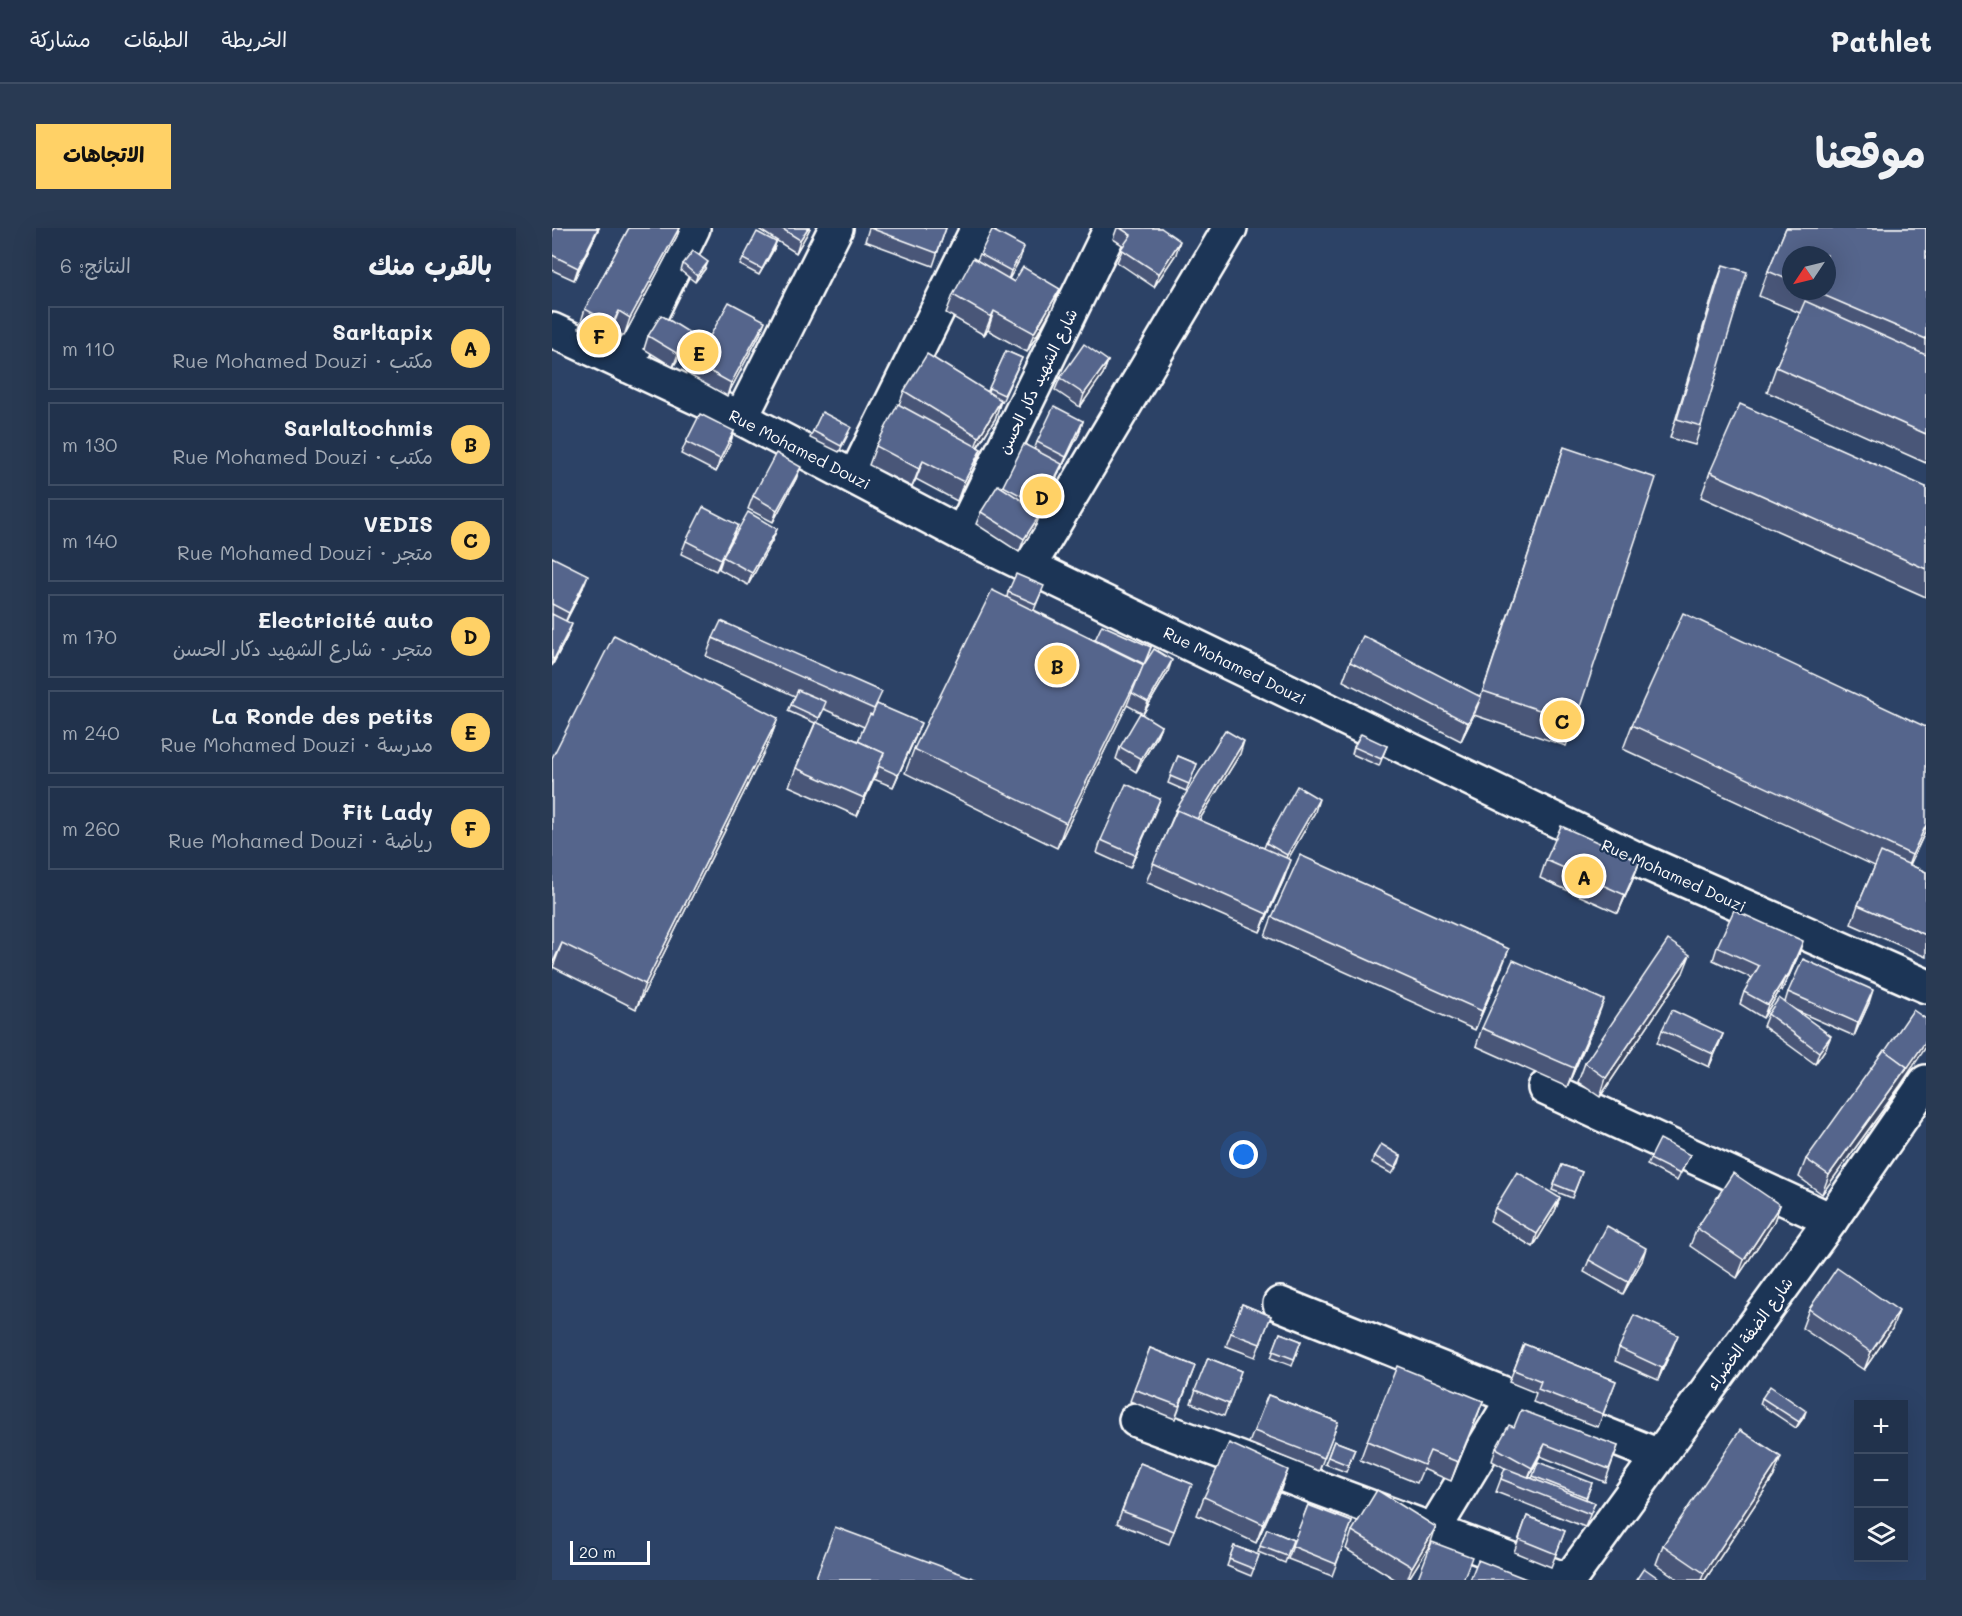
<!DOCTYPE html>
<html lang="ar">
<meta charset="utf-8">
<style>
:root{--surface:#21324c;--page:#293a53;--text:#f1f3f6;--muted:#a2aab5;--line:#3e4d64;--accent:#ffd166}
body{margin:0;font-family:Mali,"Playpen Sans Arabic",sans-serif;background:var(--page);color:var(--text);direction:rtl}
.controls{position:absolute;right:18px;bottom:18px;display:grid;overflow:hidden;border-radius:0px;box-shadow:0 6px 24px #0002}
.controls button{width:54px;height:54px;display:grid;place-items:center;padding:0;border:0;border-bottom:2px solid var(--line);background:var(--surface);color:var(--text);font:30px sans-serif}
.compass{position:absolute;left:1230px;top:18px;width:54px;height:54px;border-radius:50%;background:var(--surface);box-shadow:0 6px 24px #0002;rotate:235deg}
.scale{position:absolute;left:18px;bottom:15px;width:80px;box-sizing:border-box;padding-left:6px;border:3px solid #fff;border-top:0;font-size:16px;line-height:21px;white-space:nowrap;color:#fff;-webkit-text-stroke:4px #1d3557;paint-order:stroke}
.you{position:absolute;left:692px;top:927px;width:21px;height:21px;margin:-15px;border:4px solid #fff;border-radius:50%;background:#1a73e8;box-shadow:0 0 0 9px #1a73e833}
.badge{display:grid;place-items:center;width:39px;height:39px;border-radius:50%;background:var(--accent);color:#111;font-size:20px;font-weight:700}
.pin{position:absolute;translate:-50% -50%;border:3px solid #fff;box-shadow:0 2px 6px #0006}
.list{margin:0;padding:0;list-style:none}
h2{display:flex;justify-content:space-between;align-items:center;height:78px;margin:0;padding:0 24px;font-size:26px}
h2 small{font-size:20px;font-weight:400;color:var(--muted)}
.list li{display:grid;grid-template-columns:39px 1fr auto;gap:18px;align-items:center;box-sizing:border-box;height:84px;margin:0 12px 12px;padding:0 12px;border:2px solid var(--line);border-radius:0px}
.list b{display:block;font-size:22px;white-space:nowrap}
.list p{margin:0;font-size:20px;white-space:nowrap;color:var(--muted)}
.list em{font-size:20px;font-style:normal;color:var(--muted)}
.icon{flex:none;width:33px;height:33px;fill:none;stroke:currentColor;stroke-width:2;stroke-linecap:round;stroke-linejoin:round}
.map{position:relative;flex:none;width:1374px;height:1352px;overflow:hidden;direction:ltr;border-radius:0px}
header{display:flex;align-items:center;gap:36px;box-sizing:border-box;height:84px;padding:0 30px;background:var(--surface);border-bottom:2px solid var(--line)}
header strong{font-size:28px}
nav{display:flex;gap:33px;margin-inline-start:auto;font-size:21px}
.intro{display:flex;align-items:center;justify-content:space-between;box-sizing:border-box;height:144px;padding:0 36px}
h1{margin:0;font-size:42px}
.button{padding:15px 27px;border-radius:0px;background:var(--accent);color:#111;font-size:21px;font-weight:700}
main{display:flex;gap:36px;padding:0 36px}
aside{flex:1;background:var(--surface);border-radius:0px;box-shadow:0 6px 24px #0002}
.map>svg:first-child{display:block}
</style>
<header>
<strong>Pathlet</strong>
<nav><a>الخريطة</a><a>الطبقات</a><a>مشاركة</a></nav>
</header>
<div class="intro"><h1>موقعنا</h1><a class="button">الاتجاهات</a></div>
<main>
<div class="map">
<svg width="1374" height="1352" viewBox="0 0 1374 1352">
<rect width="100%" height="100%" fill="#2c4266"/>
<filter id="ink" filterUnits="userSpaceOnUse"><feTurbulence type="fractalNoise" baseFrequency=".0167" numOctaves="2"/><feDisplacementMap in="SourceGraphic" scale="12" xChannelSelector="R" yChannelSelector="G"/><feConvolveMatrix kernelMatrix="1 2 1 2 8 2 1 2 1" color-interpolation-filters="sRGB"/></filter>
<g filter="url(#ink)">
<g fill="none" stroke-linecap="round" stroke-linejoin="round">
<g stroke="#fff" stroke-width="38">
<g id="minor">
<path d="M0,102L189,190L410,306L1085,631L1374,758"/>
<path d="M74,137L141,0"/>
<path d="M189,190L284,0"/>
<path d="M303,249L426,0"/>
<path d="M410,306L559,0"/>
<path d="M477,338L678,0"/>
<path d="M993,860L1279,992"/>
<path d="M728,1076L1107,1228"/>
<path d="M584,1192L1014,1352"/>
<path d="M881,1303L961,1171"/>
<path d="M1017,1352L1279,992L1374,854"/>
</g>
</g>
<use href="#minor" stroke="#1d3557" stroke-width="33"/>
</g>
<g fill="#485778" stroke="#fff" stroke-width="1.5" fill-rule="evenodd">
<path d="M2,0H47L22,52L0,42V4Z"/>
<path d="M77,0H128L125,8L72,108L60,101L53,114L27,100L33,81Z"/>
<path d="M208,0H258L255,6L244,25L208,2Z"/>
<path d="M317,0H394L381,38L313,13Z"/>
<path d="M565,0H609L624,26L602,59L565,34L572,18L561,11Z"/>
<path d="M1234,0H1374V235L1215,164L1224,139L1248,85L1207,68L1216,43ZM1239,27H1275V63H1239Z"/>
<path d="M224,14L222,21L207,47L188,37L191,31Z"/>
<path d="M428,26L468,31L457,51L501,79L475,124L436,102L432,107L394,85L401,67L425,32Z"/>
<path d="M131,36L153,41L143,54L129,43Z"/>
<path d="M1171,37L1149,198L1143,217L1118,210L1164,56Z"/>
<path d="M208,106L175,168L139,148L143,135Z"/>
<path d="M96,108L134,118L121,139L92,121Z"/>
<path d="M454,123L470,130L450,174L449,173L443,191L426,219L429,221L422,239L405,273L364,251L360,259L317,237L324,218L347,177L352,163H436Z"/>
<path d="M556,133L551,146L528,179L503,162L508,150Z"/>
<path d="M531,193L527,206L509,241H508L505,249L487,284L484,297L467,324L424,296L429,284L482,222L485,214Z"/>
<path d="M182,203L178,216L164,244L129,226L134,214Z"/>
<path d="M261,203L297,205L287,224L258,210Z"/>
<path d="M1012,219L1023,494L1014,518L922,487L909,513L791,453L798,434L929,468Z"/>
<path d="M1158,244L1374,259V369L1149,269Z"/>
<path d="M244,251L221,294L196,281L201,268Z"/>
<path d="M225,301L220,313L196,357L167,341L170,332L164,343L129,326L134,313L181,309Z"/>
<path d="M0,329L31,360L14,393L15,409L0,438Z"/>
<path d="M456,364L489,365L482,382L543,412L599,419L591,438L616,444L591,486L575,477L505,620L353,545L362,521L455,369Z"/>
<path d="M161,410L325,476L364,508L341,559L322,551L305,588L237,558L244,540L263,495L236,483L243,468L154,428ZM272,481L312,499L306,513L265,495Z"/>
<path d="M226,490L217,514L84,781L1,739L0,530Z"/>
<path d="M1080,497L1374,602L1358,637L1374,644V729L1299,696L1306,677L1323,638L1071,521Z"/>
<path d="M609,498L604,510L584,544L564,531L568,519Z"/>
<path d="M835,518L827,538L800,526L802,519Z"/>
<path d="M688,526L647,592L712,620L714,615L763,584L736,631L732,651L708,704L594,654L624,582Z"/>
<path d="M626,528L645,536L634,563L616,555Z"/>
<path d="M608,571L578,640L545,625L549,612Z"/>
<path d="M994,632L1088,633L1081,651L1066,685L988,650Z"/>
<path d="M720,689L950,739L923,802L713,708Z"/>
<path d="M1165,719L1247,726L1230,763L1228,762L1211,790L1188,776L1192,764L1200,750L1161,732Z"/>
<path d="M1131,745L1048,869L1026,854L1033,835Z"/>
<path d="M1236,764L1317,775L1302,808L1243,782L1274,820L1263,836L1211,798L1216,786L1233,774Z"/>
<path d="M1045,791L1015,859L924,818L930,800Z"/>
<path d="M1110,802L1171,806L1157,839L1105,815Z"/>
<path d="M1348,858L1270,966L1247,949L1254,931Z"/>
<path d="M1138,927L1125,953L1095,937L1098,931Z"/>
<path d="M822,928H849L847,935L840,946L820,935Z"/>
<path d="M1010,937L1030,944L1020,970L1000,962Z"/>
<path d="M1008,970L1003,983L981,1019L938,993L943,980Z"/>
<path d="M1228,977L1221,996L1185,1050L1138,1018L1145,1000Z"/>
<path d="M1037,1032L1090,1033L1071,1066L1032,1044Z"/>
<path d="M690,1076L719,1088L703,1129L674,1118Z"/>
<path d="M1257,1081L1340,1101L1312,1142L1250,1100Z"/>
<path d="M728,1105L749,1113L740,1138L719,1130Z"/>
<path d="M972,1116L1064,1153L1046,1199L981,1174L984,1165L957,1154Z"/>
<path d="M1121,1119L1106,1152L1063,1133L1067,1120Z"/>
<path d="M598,1120L643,1138L623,1191L578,1173Z"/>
<path d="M656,1130L689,1143L672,1188L639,1175Z"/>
<path d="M716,1167L786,1194L767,1243L697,1215Z"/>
<path d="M1210,1170L1252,1189L1244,1200L1208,1176Z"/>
<path d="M931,1173L899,1253L871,1241L865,1255L808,1232L815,1213Z"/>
<path d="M962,1199L1066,1218L1053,1254L988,1228L977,1249L980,1250L981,1248L1040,1255L1034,1271L1043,1275L1033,1299L944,1264L953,1240L940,1233L944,1220Z"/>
<path d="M782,1213L803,1221L794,1244L773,1236Z"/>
<path d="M588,1235L640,1256L617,1316L565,1295Z"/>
<path d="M1222,1248L1153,1352H1127L1104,1336L1111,1317Z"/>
<path d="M729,1261L704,1315L645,1287L652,1269Z"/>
<path d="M756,1277L800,1294L780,1348L736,1331Z"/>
<path d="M975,1288L1013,1303L999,1339L962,1324Z"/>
<path d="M715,1301L741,1312L733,1335L706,1324Z"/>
<path d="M800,1303L878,1317L856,1352H844L794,1321Z"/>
<path d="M682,1318L707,1327L699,1348L675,1338Z"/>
</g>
<g fill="#3b4762" stroke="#fff" stroke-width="1.5">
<path d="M46,0H47L22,52L26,40Z"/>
<path d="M127,0H128L125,8L72,108L78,90Z"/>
<path d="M256,0H258L255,6L244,25L248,12Z"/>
<path d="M628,13L624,26L602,59L607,46Z"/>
<path d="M224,14L222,21L207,47L210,41Z"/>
<path d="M472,19L468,31L455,55L459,43Z"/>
<path d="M156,34L153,41L143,54L145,48Z"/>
<path d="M508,61L501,79L475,124L482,105Z"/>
<path d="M67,83L60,101L53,114L60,96Z"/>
<path d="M442,83L436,102L432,107L439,89Z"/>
<path d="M213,93L208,106L175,168L179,155Z"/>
<path d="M138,105L134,118L121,139L126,126Z"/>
<path d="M556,133L551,146L528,179L532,166Z"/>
<path d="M449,172L443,191L420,227L427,209Z"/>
<path d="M531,193L527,206L509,241L514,229Z"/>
<path d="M182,203L178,216L164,244L168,231Z"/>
<path d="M429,221L422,239L405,273L412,254Z"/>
<path d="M371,233L364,251L360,259L367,241Z"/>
<path d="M510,236L505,249L484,290L489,278Z"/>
<path d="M249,239L244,251L221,294L225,282Z"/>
<path d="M489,285L484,297L467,324L472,311Z"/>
<path d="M186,297L181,309L164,343L169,331Z"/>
<path d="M225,301L220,313L196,357L200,345Z"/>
<path d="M36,347L31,360L12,397L17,385Z"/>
<path d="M20,396L15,409L0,438L2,431Z"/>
<path d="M599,419L583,461L580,465L575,477L505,620L514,595Z"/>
<path d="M620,432L616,444L591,486L596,474Z"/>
<path d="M929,469L922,487L909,513L916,495Z"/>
<path d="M226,490L217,514L84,781L93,756Z"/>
<path d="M369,495L364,508L341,559L346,547Z"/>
<path d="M609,498L604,510L584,544L589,531Z"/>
<path d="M692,513L688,526L638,607L643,594Z"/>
<path d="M332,525L322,551L305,588L312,570Z"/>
<path d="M608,571L603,584L578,640L583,627Z"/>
<path d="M767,571L763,584L731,640L735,627Z"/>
<path d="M1374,597V602L1351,651L1360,627Z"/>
<path d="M739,632L732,651L708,704L715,686Z"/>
<path d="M1088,633L1081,651L1066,685L1073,667Z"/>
<path d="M1251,713L1247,726L1230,763L1235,750Z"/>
<path d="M10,715L1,739L0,742V736Z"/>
<path d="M957,721L950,739L923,802L930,783Z"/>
<path d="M1138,727L1131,745L1048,869L1054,850Z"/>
<path d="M1233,749L1228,762L1211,790L1216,777Z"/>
<path d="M1321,762L1317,775L1302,808L1306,795Z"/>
<path d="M1052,772L1045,791L1015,859L1022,840Z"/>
<path d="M1171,806L1166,819L1157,839L1161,826Z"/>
<path d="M1279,808L1274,820L1263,836L1267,824Z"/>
<path d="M1374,813V819L1348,858L1270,966L1277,947Z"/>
<path d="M1008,970L1003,983L981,1019L985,1006Z"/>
<path d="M1228,977L1221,996L1185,1050L1192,1032Z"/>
<path d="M1094,1020L1090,1033L1071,1066L1076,1054Z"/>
<path d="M1347,1083L1340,1101L1312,1142L1319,1124Z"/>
<path d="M1126,1107L1121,1119L1106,1152L1110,1140Z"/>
<path d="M931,1173L924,1192L899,1253L906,1234Z"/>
<path d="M1254,1183L1252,1189L1244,1200L1247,1194Z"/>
<path d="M993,1216L988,1228L975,1252L980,1240Z"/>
<path d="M1229,1229L1222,1248L1153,1352H1149L1152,1345Z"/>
<path d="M736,1242L729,1261L704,1315L711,1296Z"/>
<path d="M884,1299L878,1317L856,1352H855L860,1339Z"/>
</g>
<g fill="#54658c" stroke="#fff" stroke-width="1.5">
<path d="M2,0H46L26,40L0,27V4Z"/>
<path d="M77,0H127L78,90L67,83L60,96L33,81Z"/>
<path d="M229,0H256L248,12Z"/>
<path d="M318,0H394L385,25Z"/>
<path d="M568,0H609L628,13L607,46L569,21L579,7Z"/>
<path d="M1234,0H1374V111L1262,63H1275V27H1239V53L1216,43Z"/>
<path d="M440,2L472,19L459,43L428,26Z"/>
<path d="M205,4L224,14L210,41L191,31Z"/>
<path d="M141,23L156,34L145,48L131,36Z"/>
<path d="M421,30L462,54L471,39L508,61L482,105L442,83L439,89L401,67Z"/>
<path d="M1171,37L1195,44L1149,198L1125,191Z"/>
<path d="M1253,73L1374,127V206L1224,139Z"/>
<path d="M177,74L213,93L179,155L143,135Z"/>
<path d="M109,87L138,105L126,126L96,108Z"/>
<path d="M532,116L556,133L532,166L508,150Z"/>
<path d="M454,123L470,130L452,167L437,160Z"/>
<path d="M375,126L449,172L427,209L352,163Z"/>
<path d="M346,176L429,221L412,254L371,233L367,241L324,218Z"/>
<path d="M1188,176L1374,259V341L1158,244Z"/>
<path d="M502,178L531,193L514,229L485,214Z"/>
<path d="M270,184L299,199L289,218L261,203Z"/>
<path d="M148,186L182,203L168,231L134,214Z"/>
<path d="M472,216L510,236L489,278L451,258Z"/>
<path d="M1012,219L1104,250L1023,494L931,463Z"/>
<path d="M224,225L249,239L225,282L201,268Z"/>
<path d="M446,257L489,285L472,311L429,284Z"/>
<path d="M151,279L186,297L169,331L134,313Z"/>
<path d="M196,284L225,301L200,345L171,329Z"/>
<path d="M0,329L36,347L17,385L0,376Z"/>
<path d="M464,346L492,358L484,376L456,364Z"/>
<path d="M440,362L592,437L514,595L362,521Z"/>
<path d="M1131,385L1374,499V597L1360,627L1080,497Z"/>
<path d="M0,386L20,396L2,431L0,430Z"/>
<path d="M169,393L330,464L322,481L161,410Z"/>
<path d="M550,397L599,419L592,436L543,412Z"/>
<path d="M62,407L226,490L93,756L10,715L0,736V530Z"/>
<path d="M811,408L929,469L916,495L798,434Z"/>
<path d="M602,421L620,432L596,474L580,465L591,438Z"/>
<path d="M246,462L274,474L267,490L239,477Z"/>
<path d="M325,476L369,495L346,547L326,538L332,525L306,513L318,486L320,487Z"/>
<path d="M588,485L609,498L589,531L568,519Z"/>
<path d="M264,494L332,525L312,570L244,540Z"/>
<path d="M673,502L692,513L645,591L624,582Z"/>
<path d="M809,506L835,518L829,531L802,519Z"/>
<path d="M626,528L645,536L637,556L618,548Z"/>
<path d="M574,556L608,571L583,627L549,612Z"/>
<path d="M745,558L767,571L735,627L714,615Z"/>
<path d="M625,582L739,632L715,686L601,635Z"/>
<path d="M1009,598L1088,633L1073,667L994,632Z"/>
<path d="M1329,624L1374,644V707L1306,677Z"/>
<path d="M748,627L957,721L930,783L720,689Z"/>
<path d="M1182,682L1251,713L1235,750L1233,749L1216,777L1192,764L1207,738L1165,719Z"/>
<path d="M1116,712L1138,727L1054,850L1033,835Z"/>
<path d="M1251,731L1321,762L1306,795L1236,764Z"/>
<path d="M961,732L1052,772L1022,840L930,800Z"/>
<path d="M1227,770L1279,808L1267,824L1216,786Z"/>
<path d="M1120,782L1171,806L1161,826L1110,802Z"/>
<path d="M1361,782L1374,791V813L1352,845L1355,839L1333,823Z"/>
<path d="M1332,822L1355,839L1277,947L1254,931Z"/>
<path d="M1108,911L1138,927L1128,946L1098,931Z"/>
<path d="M829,916L849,928L843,940L822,928Z"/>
<path d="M1010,937L1030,944L1022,964L1002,956Z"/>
<path d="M965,944L1008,970L985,1006L943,980Z"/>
<path d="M1181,945L1228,977L1192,1032L1145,1000Z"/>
<path d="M1055,998L1094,1020L1076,1054L1037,1032Z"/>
<path d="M1285,1040L1347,1083L1319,1124L1257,1081Z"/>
<path d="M690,1076L719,1088L708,1116L679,1105Z"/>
<path d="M1082,1087L1126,1107L1110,1140L1067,1120Z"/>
<path d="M728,1105L749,1113L742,1131L721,1123Z"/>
<path d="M972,1116L1064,1153L1051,1186L986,1161L989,1153L962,1142Z"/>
<path d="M598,1120L643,1138L627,1178L582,1161Z"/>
<path d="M656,1130L689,1143L677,1176L643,1162Z"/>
<path d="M845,1138L931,1173L906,1234L878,1223L872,1237L815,1213Z"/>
<path d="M1218,1158L1254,1183L1247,1194L1210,1170Z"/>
<path d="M716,1167L786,1194L772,1230L702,1203Z"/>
<path d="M969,1182L1066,1218L1057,1241L993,1216L980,1240L944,1220L957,1197L962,1199Z"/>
<path d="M1188,1202L1229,1229L1152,1345L1111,1317Z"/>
<path d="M782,1213L803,1221L796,1237L776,1229Z"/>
<path d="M677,1215L736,1242L711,1296L652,1269Z"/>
<path d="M986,1234L1040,1255L1034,1269L981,1248Z"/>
<path d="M588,1235L640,1256L622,1303L570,1283Z"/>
<path d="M953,1240L1043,1275L1038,1286L949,1251Z"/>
<path d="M825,1262L884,1299L860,1339L800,1303Z"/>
<path d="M756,1277L800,1294L784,1336L740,1318Z"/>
<path d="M975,1288L1013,1303L1004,1326L967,1311Z"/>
<path d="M283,1299L426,1352H263Z"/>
<path d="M715,1301L741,1312L735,1328L708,1318Z"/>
<path d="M880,1314L920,1329L911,1352H871L866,1350Z"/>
<path d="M682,1318L707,1327L702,1341L677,1331Z"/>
<path d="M926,1332L977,1352H918Z"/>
<path d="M1092,1340L1109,1352H1084Z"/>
</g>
</g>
<g text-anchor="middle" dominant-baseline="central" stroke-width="4.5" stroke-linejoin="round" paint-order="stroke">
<g font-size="16" fill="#fff" stroke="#1d3557">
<text transform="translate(485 153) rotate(-64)">شارع الشهيد دكار الحسن</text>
<text transform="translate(248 221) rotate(27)">Rue Mohamed Douzi</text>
<text transform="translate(683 437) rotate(26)">Rue Mohamed Douzi</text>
<text transform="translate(1122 647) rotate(24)">Rue Mohamed Douzi</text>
<text transform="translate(1197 1105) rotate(-54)">شارع الضفة الخضراء</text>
</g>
</g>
</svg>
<div class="controls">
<button>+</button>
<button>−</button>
<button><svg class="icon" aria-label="layers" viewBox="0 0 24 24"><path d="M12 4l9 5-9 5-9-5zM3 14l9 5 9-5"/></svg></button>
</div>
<svg class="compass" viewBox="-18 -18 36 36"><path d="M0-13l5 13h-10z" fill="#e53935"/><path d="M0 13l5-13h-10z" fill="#a2aab5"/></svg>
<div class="scale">20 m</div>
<div class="you"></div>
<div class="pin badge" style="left:1032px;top:648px">A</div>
<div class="pin badge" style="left:505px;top:437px">B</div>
<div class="pin badge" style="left:1010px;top:492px">C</div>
<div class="pin badge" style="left:490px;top:268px">D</div>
<div class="pin badge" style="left:147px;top:124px">E</div>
<div class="pin badge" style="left:47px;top:107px">F</div>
</div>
<aside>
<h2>بالقرب منك<small>النتائج: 6</small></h2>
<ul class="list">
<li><span class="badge">A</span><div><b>Sarltapix</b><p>مكتب · Rue Mohamed Douzi</p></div><em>110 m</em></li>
<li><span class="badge">B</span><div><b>Sarlaltochmis</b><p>مكتب · Rue Mohamed Douzi</p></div><em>130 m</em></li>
<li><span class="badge">C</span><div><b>VEDIS</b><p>متجر · Rue Mohamed Douzi</p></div><em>140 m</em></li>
<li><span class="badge">D</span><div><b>Electricité auto</b><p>متجر · شارع الشهيد دكار الحسن</p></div><em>170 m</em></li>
<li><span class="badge">E</span><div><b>La Ronde des petits</b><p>مدرسة · Rue Mohamed Douzi</p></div><em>240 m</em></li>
<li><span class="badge">F</span><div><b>Fit Lady</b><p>رياضة · Rue Mohamed Douzi</p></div><em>260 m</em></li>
</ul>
</aside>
</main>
